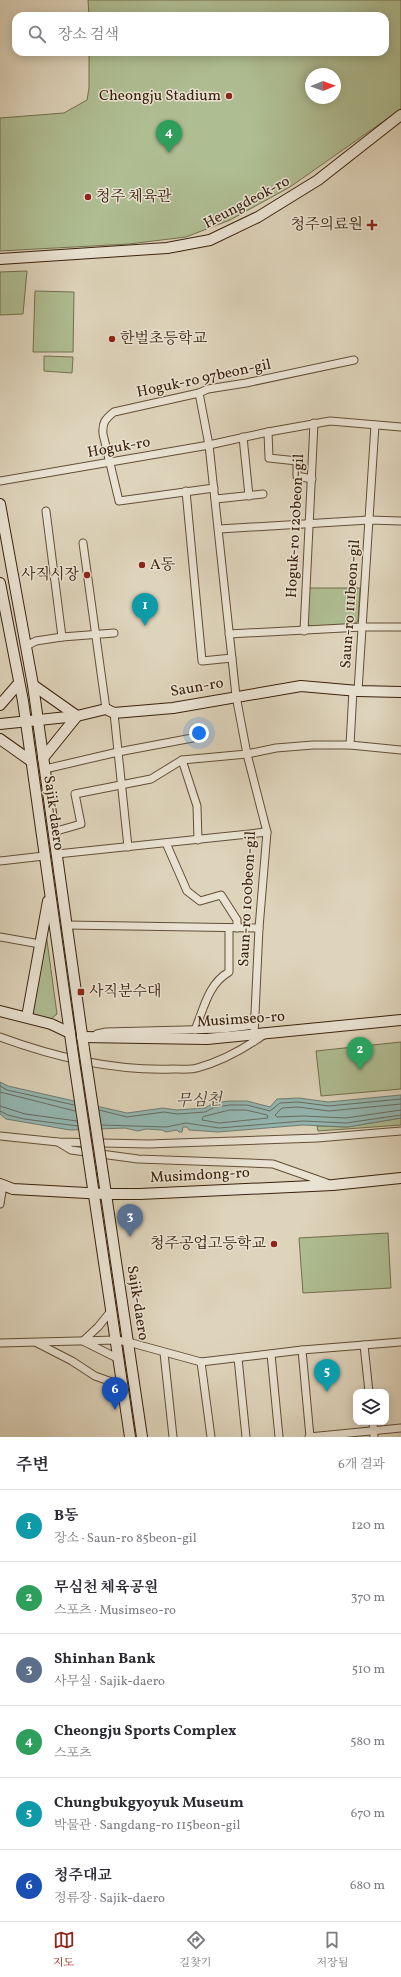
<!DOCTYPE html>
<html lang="ko">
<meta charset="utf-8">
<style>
:root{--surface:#fff;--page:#f7f7f7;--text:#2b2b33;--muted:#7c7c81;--line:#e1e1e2;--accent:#8f2418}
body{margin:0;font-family:Vollkorn,"Noto Serif KR",serif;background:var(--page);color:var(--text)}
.controls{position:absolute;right:12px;bottom:12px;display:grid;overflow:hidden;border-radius:8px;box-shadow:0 2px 10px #0003}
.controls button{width:36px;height:36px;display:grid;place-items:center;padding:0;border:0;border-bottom:1px solid var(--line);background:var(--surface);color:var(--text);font:20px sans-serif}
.compass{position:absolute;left:305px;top:68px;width:36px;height:36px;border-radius:50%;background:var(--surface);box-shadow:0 2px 10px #0003;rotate:89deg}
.you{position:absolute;left:199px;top:733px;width:14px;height:14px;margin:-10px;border:3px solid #fff;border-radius:50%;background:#1a73e8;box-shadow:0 0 0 6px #1a73e833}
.badge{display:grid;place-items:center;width:26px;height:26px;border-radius:50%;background:var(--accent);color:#fff;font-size:13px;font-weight:700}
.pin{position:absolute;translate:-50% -33px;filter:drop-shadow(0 1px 2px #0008)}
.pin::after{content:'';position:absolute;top:21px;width:14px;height:12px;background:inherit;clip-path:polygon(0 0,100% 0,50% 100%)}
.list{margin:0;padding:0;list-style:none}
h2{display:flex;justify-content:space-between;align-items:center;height:52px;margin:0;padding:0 16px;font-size:17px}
h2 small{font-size:13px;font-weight:400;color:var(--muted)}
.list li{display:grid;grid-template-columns:26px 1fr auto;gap:12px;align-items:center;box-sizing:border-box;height:72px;padding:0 16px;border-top:1px solid var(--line)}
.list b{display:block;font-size:15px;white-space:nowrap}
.list p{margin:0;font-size:13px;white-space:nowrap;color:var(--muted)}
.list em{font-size:13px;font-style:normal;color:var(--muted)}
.icon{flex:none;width:22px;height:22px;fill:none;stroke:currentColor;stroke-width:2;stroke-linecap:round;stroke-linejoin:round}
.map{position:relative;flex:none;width:401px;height:1437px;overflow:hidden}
.search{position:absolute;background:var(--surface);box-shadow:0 2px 10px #0003;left:12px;right:12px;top:12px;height:44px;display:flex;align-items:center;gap:10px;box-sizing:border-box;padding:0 14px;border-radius:12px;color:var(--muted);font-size:15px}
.sheet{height:484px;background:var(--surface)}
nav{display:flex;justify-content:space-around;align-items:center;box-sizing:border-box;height:56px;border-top:1px solid var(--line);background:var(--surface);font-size:11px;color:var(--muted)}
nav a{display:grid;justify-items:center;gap:2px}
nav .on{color:var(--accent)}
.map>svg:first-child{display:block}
</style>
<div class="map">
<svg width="401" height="1437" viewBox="0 0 401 1437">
<rect width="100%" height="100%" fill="#ded4bb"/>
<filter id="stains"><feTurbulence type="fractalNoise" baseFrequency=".005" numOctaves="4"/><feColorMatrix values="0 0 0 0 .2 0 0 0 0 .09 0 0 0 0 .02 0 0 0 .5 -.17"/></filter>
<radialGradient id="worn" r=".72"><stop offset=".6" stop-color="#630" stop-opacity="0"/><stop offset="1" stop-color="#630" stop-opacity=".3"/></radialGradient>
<g fill="#afbd92" stroke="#746f4e" fill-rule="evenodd">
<path d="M88,0H401V109L290,187L230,220L186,237L129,244L0,251V118L64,113L87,100L89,88V52H385V16H89ZM311,74H335V98H311Z"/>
<path d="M27,271L23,314L0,315V272Z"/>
<path d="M35,291L74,292L73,352H33Z"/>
<path d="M44,356L73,357L72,373L44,371Z"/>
<path d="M308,588H360L358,621L354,624L313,627L307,624Z"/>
<path d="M45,926L57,1014L51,1019L33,1014L40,950Z"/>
<path d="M401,1042V1089L321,1096L316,1051Z"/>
<path d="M401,1118V1125L318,1131L317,1126L347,1127Z"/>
<path d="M388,1233L391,1288L303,1293L299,1238Z"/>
</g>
<path fill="#94b8b4" stroke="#707c70" d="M0,1082L8,1086L127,1113L163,1108L177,1110L205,1108L214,1103L229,1101H247L270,1107L277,1099L299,1098L328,1102L401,1095V1118L347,1127L303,1125L218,1132L189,1130L187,1127H183L182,1132H179L177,1130L166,1132L162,1130L146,1129L138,1131L125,1128L70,1130L6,1119L0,1114Z"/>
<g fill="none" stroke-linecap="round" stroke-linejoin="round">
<g stroke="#676c60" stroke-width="1">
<path d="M0,1086L7,1090L74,1105"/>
<path d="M0,1092L75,1111"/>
<path d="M401,1104L329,1111L298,1107L282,1108L275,1115L277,1117L303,1116L346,1118L401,1110"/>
<path d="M0,1106L25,1114L77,1121"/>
<path d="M99,1110L127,1117L164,1112L177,1114L205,1112L215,1107L230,1105H247L270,1111L280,1103L298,1102L329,1106L401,1099"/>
<path d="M230,1110H246L267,1115L268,1118L219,1123L202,1120L203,1117Z"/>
<path d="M0,1111L8,1115L24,1119L78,1126"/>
<path d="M102,1125L166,1127L186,1123L219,1128L303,1121L346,1123L401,1115"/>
</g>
<g stroke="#634e37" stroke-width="9">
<g id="street">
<path d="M199,393L209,445L236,696L247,754L267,832L259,928L254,1035"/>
<path d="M268,432L269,458L297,461V476L312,479"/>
<path d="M243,437L249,496"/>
<path d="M0,481L209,445L268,432L330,421L401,427"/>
<path d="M214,488L119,501L103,434C102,423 105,419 114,412L199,393L208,389L246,383L354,360"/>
<path d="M186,491L202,661L232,658"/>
<path d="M216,499L263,494"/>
<path d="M46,511L62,637"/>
<path d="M219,529L369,520L401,521"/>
<path d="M83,543L106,709"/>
<path d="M304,631L314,423"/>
<path d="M229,634L362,627H401"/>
<path d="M26,646L36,641L62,637L114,633"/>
<path d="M358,691L375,425"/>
<path d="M114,713L128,847"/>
<path d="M350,745L353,690"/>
<path d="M182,760L197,806L198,840"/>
<path d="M45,769L118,752L203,736"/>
<path d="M53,832L81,824L75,794L151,779L182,760L247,754L276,748L313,745H350L401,750"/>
<path d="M166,843L187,891L200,901L221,895L237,920V928"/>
<path d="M57,854L267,832"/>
<path d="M0,861L44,856"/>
<path d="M66,925L259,928"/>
<path d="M0,937L40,944"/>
<path d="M195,1030C204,1008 208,984 229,972V928"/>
<path d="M97,1034L106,1032L223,1029L254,1025"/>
<path d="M0,1037C54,1057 115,1071 173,1069C181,1069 190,1070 197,1068C223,1061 244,1049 265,1034"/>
<path d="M0,1136L58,1142L148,1144L317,1138L401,1131"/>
<path d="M58,1142L71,1150L138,1159L273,1164L327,1183"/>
<path d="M0,1204L3,1185"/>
<path d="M111,1311L98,1327L83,1341L119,1359"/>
<path d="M0,1343L116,1340L128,1342L201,1362L302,1350L401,1342"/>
<path d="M37,1343L72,1361L95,1376L123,1386"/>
<path d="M364,1345L369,1392"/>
<path d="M302,1350L310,1437"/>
<path d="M164,1353L173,1437"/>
<path d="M271,1354L279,1437"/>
<path d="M238,1358L246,1437"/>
<path d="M201,1362L211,1437"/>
<path d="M373,1422L374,1437"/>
<path d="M309,1437L401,1428"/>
</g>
</g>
<g stroke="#3a210b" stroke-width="12">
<g id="secondary">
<path d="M0,259L167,248L210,240L258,217L318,180L401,115"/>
<path d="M0,504L33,685L84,1049"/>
<path d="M0,583L23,701L72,1048"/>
<path d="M33,685L77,716"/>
<path d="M0,705L19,683"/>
<path d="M0,724L77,716L106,709L114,713L173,708L301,686L358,691L401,692"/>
<path d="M0,739L31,761"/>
<path d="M43,758L77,716"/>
<path d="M0,1011L51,1024L70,1033"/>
<path d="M27,1017L48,901"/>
<path d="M82,1037L207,1039L401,1020"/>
<path d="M103,1174L142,1437"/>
<path d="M91,1175L130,1437"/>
<path d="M0,1184L13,1189L105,1194H140L333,1185L401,1178"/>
</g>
</g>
<use href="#street" stroke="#eae3d3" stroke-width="7"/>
<use href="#secondary" stroke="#eae3d3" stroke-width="10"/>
<g stroke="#3a210b" stroke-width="12" stroke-linecap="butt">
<g id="secondary-bridge">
<path d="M72,1048L91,1175"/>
<path d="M84,1049L103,1174"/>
</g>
</g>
<use href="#secondary-bridge" stroke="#eae3d3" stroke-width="10"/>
</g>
<g fill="#8f2418" stroke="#eae3d3" stroke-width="1.5">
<circle cx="229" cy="96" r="4"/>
<circle cx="88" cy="197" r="4"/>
<path d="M370 219h4v4h4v4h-4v4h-4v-4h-4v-4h4z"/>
<circle cx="112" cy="339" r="4"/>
<circle cx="142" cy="565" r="4"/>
<circle cx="87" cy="575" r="4"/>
<rect x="77" y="988" width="8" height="8" rx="2"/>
<circle cx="274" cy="1244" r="4"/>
</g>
<g text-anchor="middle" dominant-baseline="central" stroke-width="3" stroke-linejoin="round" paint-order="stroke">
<g font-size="15" fill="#3a210b" stroke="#eae3d3" text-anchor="end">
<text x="221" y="96">Cheongju Stadium</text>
<text x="96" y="197" text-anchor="start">청주 체육관</text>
<text x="363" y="225">청주의료원</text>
<text x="120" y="339" text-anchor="start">한벌초등학교</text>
<text x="150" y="565" text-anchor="start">A동</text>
<text x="79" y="575">사직시장</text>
<text x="89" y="992" text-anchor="start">사직분수대</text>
<text x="266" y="1244">청주공업고등학교</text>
</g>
<g font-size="15" fill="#3a210b" stroke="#eae3d3">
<text transform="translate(247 203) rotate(-28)">Heungdeok-ro</text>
<text transform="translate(204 379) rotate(-12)">Hoguk-ro 97beon-gil</text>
<text transform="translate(119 448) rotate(-10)">Hoguk-ro</text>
<text transform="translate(296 526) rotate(-87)">Hoguk-ro 120beon-gil</text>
<text transform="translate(351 604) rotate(-86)">Saun-ro 111beon-gil</text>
<text transform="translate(197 688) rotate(-10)">Saun-ro</text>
<text transform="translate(53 813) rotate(82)">Sajik-daero</text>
<text transform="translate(248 899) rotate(-87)">Saun-ro 100beon-gil</text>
<text transform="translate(241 1020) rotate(-4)">Musimseo-ro</text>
<text transform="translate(200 1176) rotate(-3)">Musimdong-ro</text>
<text transform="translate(137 1303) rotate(81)">Sajik-daero</text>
</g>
<g font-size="16" font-style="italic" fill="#504735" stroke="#eae3d3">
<text transform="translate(199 1101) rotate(-2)">무심천</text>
</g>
</g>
<rect width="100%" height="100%" filter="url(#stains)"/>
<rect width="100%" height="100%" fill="url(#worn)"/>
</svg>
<div class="controls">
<button><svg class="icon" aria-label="layers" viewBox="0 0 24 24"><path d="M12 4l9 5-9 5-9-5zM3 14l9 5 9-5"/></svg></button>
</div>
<svg class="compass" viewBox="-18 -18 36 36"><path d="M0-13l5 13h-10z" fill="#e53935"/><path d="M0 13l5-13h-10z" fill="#7c7c81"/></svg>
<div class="you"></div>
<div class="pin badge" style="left:145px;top:626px;background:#0f9aa8">1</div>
<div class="pin badge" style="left:360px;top:1070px;background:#2e9e5b">2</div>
<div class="pin badge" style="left:130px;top:1237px;background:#5c6f8a">3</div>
<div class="pin badge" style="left:169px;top:153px;background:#2e9e5b">4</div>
<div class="pin badge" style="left:327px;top:1392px;background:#0f9aa8">5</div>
<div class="pin badge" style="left:115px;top:1410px;background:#1a4fb4">6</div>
<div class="search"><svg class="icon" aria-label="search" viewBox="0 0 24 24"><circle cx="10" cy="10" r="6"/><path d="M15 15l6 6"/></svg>장소 검색</div>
</div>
<section class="sheet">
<h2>주변<small>6개 결과</small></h2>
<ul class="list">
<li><span class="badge" style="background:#0f9aa8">1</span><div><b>B동</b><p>장소 · Saun-ro 85beon-gil</p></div><em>120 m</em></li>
<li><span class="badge" style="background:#2e9e5b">2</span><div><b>무심천 체육공원</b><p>스포츠 · Musimseo-ro</p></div><em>370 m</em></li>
<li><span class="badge" style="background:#5c6f8a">3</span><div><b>Shinhan Bank</b><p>사무실 · Sajik-daero</p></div><em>510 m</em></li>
<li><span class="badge" style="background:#2e9e5b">4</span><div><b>Cheongju Sports Complex</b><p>스포츠</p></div><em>580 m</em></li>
<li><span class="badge" style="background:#0f9aa8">5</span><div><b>Chungbukgyoyuk Museum</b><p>박물관 · Sangdang-ro 115beon-gil</p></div><em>670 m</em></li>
<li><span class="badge" style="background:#1a4fb4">6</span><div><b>청주대교</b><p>정류장 · Sajik-daero</p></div><em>680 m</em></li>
</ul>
</section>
<nav>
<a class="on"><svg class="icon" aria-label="map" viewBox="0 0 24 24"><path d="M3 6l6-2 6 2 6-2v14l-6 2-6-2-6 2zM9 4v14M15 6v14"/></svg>지도</a>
<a><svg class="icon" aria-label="directions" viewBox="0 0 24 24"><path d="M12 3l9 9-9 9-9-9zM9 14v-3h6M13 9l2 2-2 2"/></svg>길찾기</a>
<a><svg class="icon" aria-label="saved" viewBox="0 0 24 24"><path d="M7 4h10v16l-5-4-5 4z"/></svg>저장됨</a>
</nav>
